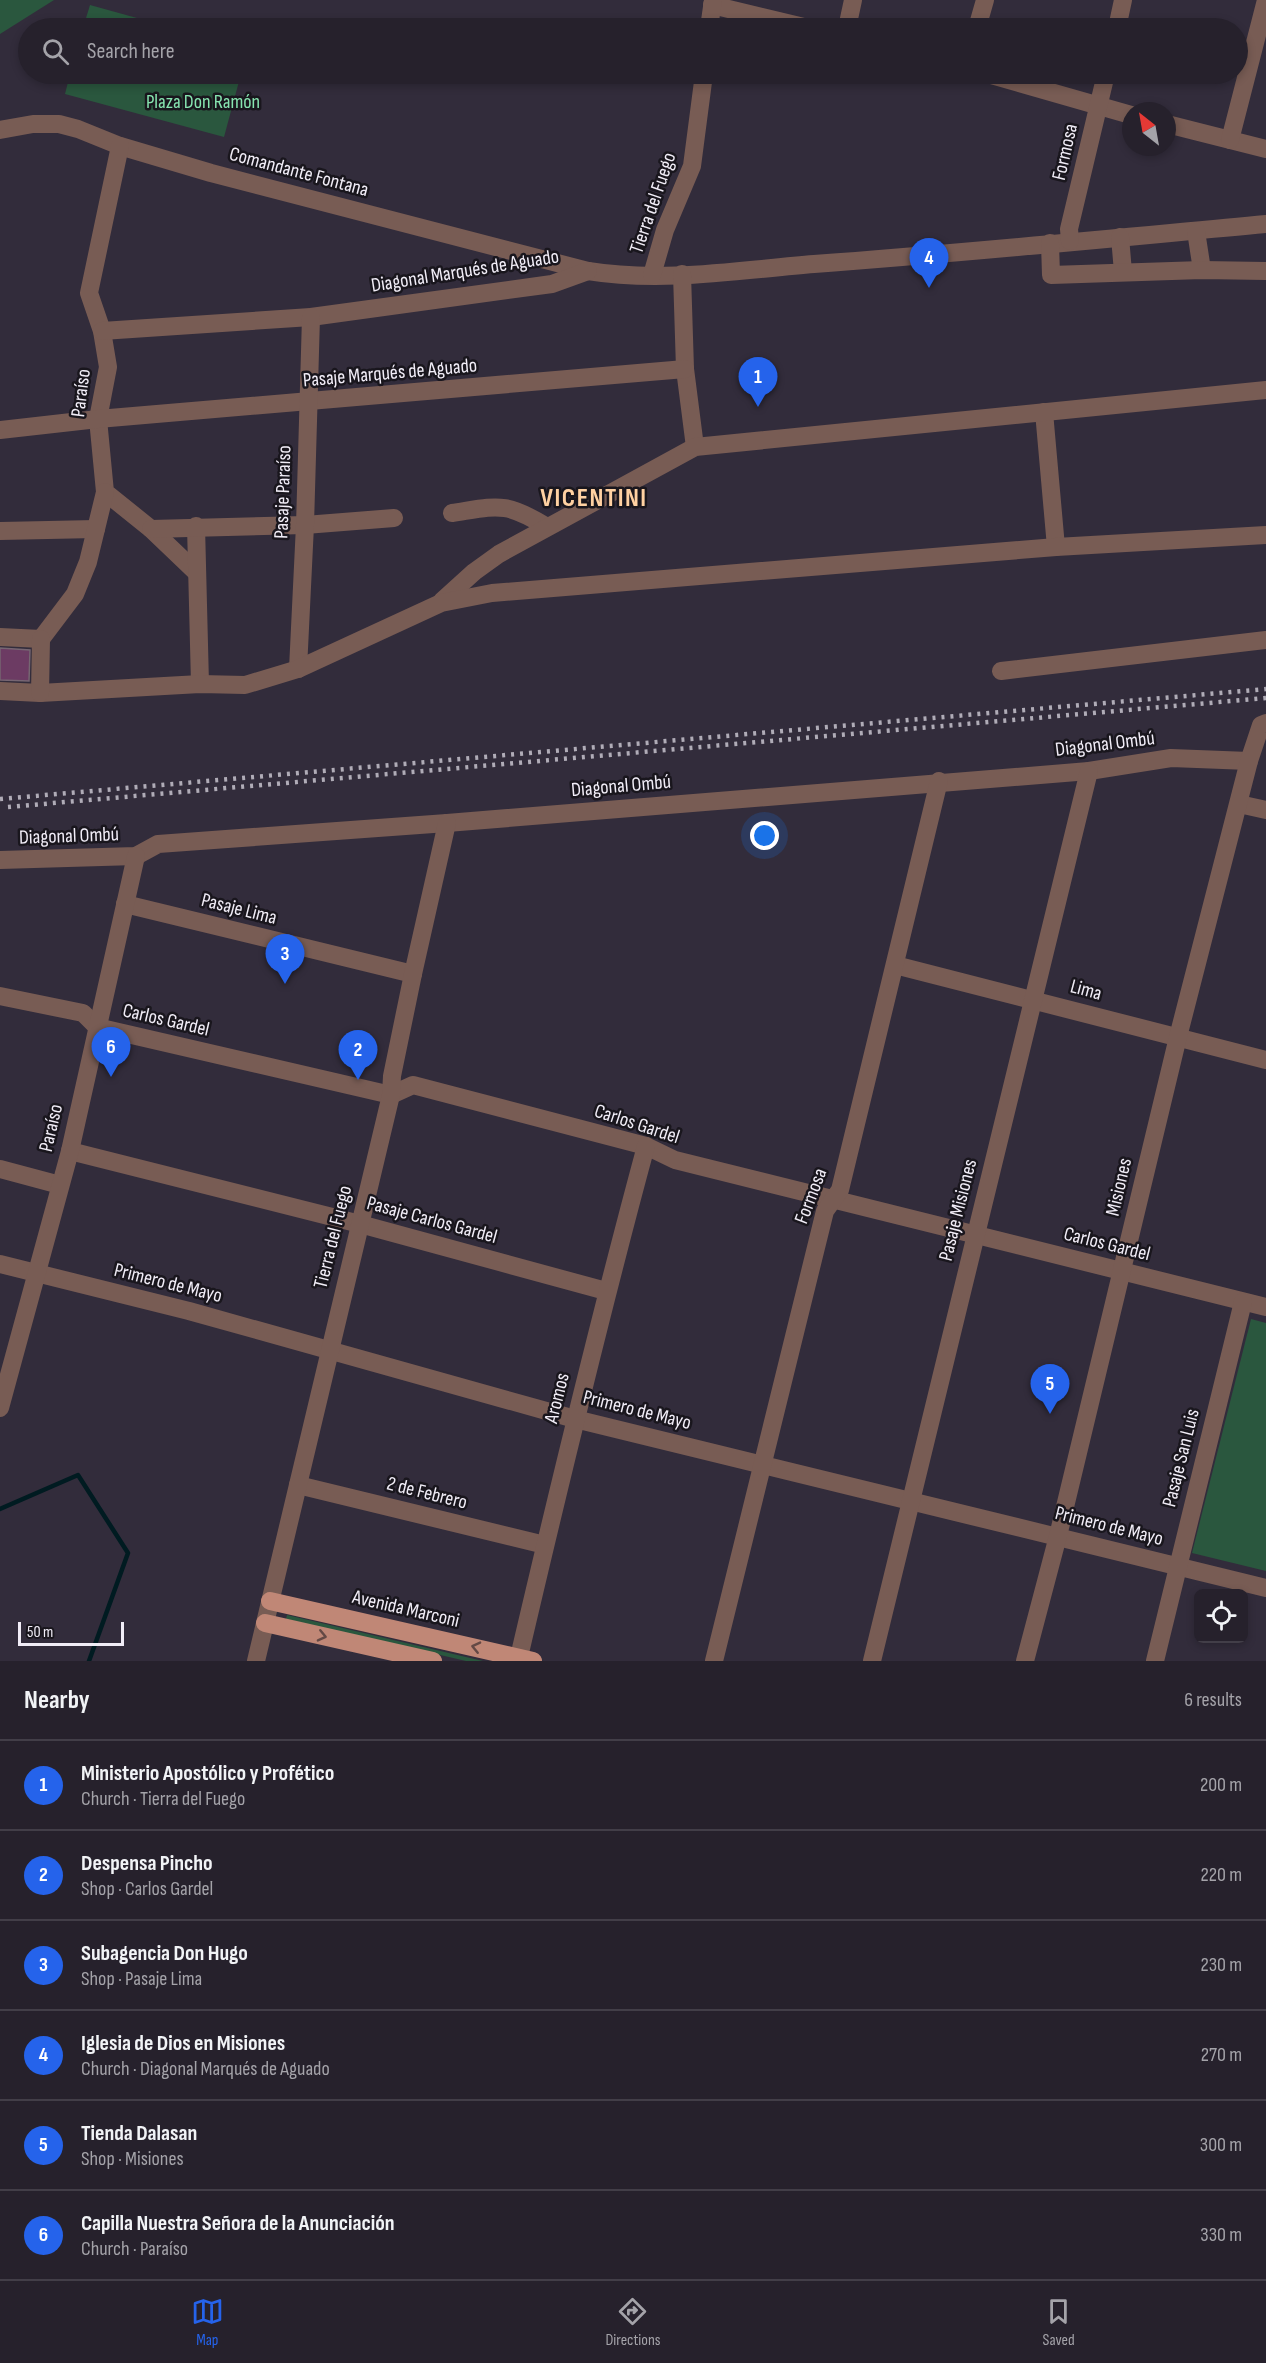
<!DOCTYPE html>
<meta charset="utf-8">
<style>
:root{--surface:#26212c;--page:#322e38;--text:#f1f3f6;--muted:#a4a3a9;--line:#423e48;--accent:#2563eb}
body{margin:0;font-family:"Sofia Sans Condensed",sans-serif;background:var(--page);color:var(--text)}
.controls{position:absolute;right:18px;bottom:18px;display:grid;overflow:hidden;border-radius:9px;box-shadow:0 3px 9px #0003}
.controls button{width:54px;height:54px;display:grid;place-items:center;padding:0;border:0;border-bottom:2px solid var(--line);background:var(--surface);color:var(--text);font:30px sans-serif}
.compass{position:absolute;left:1122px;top:102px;width:54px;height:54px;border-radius:50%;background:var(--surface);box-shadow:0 3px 9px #0003;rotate:329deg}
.scale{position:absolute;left:18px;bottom:15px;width:106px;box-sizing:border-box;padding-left:6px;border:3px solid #f1edf7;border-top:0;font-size:16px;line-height:21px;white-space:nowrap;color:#f1edf7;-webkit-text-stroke:4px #19161d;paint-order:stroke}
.you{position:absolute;left:765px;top:836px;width:21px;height:21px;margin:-15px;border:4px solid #fff;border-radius:50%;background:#1a73e8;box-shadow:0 0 0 9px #1a73e833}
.badge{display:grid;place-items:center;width:39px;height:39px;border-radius:50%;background:var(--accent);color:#fff;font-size:20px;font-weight:700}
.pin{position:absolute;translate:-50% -50px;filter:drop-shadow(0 2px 3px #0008)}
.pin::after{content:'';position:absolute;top:32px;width:21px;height:18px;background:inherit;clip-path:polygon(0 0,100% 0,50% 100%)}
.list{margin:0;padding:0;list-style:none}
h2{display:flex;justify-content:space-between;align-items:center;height:78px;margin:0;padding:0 24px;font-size:26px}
h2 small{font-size:20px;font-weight:400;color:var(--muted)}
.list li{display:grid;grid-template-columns:39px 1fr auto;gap:18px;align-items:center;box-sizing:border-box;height:90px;padding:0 24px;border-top:2px solid var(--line)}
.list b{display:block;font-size:22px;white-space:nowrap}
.list p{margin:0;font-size:20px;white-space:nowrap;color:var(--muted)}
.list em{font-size:20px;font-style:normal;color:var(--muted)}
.icon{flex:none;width:33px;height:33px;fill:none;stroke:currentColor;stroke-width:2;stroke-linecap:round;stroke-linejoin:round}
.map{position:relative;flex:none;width:1266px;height:1661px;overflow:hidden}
.search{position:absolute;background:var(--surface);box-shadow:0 3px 9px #0003;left:18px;right:18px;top:18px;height:66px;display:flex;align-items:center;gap:15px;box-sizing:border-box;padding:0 21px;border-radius:33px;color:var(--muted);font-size:22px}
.sheet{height:618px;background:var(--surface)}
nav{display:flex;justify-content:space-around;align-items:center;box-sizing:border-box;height:84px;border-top:2px solid var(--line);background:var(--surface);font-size:16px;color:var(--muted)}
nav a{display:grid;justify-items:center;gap:3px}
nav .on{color:var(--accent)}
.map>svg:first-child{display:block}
</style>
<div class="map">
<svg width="1266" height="1661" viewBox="0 0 1266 1661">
<rect width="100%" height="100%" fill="#322c3b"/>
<g fill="#2a573e">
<path d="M0,0H54L0,34Z"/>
<path d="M90,5L173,28H83Z"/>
<path d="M70,74H241L224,137L65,94Z"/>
<path d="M1251,1319L1266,1323V1571L1192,1553Z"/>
<path d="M287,1615L483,1661H466L286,1619Z"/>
</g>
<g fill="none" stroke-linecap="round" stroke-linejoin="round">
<path stroke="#001b21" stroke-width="4.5" d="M0,1509L78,1475L128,1553L89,1661"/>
</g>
<path fill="#6c3b63" stroke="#766672" stroke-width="1.5" d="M0,648L30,650L29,681L0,680Z"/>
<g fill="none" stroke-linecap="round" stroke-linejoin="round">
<g stroke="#785c54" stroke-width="18">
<path d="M712,5L808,28"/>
<path d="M709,28L713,0"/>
<path d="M847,28L853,0"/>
<path d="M977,28L985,0"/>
<path d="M1117,28L1123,0"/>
<path d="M988,74L1131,115"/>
<path d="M1167,124L1266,149"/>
<path d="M0,130L33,124H59L78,129L120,146L211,173L588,271C662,283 740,270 814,264C965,253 1115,238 1266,224"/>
<path d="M1230,140L1266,0"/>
<path d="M120,146L89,293L102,331L108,367L98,419L105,492L151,529L197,573"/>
<path d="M1196,231L1202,270"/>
<path d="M1120,237L1123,272"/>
<path d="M1070,241L1069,229L1106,74"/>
<path d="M1050,243L1051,275L1202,270L1266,271"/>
<path d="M682,274L685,369L695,447"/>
<path d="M652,275L665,230L692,166L704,74"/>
<path d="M102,331L311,317L552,284L588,271"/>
<path d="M1044,412L1056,547"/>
<path d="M0,430L98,419L685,369"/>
<path d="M452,513C498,506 505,501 547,527"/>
<path d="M196,526L200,684"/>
<path d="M151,529L305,525L394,518"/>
<path d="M0,531L96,529"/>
<path d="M442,601L474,572L499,554L695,447L1266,390"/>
<path d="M0,637L41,639L75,594L88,562L105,492"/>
<path d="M298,669L305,525L311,317"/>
<path d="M1001,671L1266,640"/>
<path d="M0,691L40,693L200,684L245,685L298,669L441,603L492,593L1056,547L1266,535"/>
<path d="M40,693L41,639"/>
<path d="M1239,804L1266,810"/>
<path d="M0,860L136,856L158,844L447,823L1089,771L1171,758L1249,761"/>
<path d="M125,904L413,974"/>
<path d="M895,965L1266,1060"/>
<path d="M0,996L83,1013L97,1027L391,1095L413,1085L646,1146L675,1160L1266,1307"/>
<path d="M70,1151L360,1224L606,1291"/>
<path d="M0,1169L60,1185"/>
<path d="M0,1264L189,1311L575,1419L1266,1588"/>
<path d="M0,1408L70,1151L136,856"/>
<path d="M298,1485L545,1545"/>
<path d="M256,1661L391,1095L392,1076L413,974L447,823"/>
<path d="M521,1661L519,1657C559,1486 600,1316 646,1146"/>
<path d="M714,1661L825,1211L840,1190L939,781"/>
<path d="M872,1661L1089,771"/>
<path d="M1025,1661L1058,1536L1178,1037L1249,761L1261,725L1266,723"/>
<path d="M1155,1661L1243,1302"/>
</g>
<g stroke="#c08776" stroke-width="18">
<path d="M270,1601L533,1661"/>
<path d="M265,1623L433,1661"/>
</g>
<g stroke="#b0acb7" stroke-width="4.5" stroke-dasharray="3 6" stroke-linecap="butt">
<path d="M0,799L1266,689"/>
<path d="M8,807L1266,698"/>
</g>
</g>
<defs><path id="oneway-chevron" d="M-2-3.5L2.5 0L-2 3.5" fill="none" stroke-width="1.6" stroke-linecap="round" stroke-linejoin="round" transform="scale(1.5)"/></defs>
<g stroke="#644945">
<use href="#oneway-chevron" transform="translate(322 1636) rotate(13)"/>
<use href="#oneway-chevron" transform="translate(476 1647) rotate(-167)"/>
</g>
<g text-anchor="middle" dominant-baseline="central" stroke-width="5" stroke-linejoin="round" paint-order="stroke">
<g font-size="20" fill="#87e5b0" stroke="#19161d">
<text x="203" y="102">Plaza Don Ramón</text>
</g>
<g font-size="20" fill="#f1edf7" stroke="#19161d">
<text transform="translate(1065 152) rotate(-77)">Formosa</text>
<text transform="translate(299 172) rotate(15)">Comandante Fontana</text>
<text transform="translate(653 203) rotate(-71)">Tierra del Fuego</text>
<text transform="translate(465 271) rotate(-9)">Diagonal Marqués de Aguado</text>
<text transform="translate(390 373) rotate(-5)">Pasaje Marqués de Aguado</text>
<text transform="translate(81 393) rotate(-83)">Paraíso</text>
<text transform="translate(283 492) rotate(-88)">Pasaje Paraíso</text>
<text transform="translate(1105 744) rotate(-7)">Diagonal Ombú</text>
<text transform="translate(621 786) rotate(-5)">Diagonal Ombú</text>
<text transform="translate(69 836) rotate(-2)">Diagonal Ombú</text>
<text transform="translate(239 909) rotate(14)">Pasaje Lima</text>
<text transform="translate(1086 990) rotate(15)">Lima</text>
<text transform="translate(166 1020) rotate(13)">Carlos Gardel</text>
<text transform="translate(637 1124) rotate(18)">Carlos Gardel</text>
<text transform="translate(51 1128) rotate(-77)">Paraíso</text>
<text transform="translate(1119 1187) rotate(-77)">Misiones</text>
<text transform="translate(811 1196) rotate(-69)">Formosa</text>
<text transform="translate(958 1210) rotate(-76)">Pasaje Misiones</text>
<text transform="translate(432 1220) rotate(15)">Pasaje Carlos Gardel</text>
<text transform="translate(333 1237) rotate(-76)">Tierra del Fuego</text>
<text transform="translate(1107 1244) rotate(14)">Carlos Gardel</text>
<text transform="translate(168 1283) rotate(14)">Primero de Mayo</text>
<text transform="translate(557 1398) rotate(-76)">Aromos</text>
<text transform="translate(637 1410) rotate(14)">Primero de Mayo</text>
<text transform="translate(1181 1458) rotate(-76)">Pasaje San Luis</text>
<text transform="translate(427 1493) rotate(14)">2 de Febrero</text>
<text transform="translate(1109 1526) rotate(14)">Primero de Mayo</text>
<text transform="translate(406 1609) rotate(13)">Avenida Marconi</text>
</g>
<g font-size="26" font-weight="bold" letter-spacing="1.5" fill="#ffd1a2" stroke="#19161d">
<text x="594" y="498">VICENTINI</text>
</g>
</g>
</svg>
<div class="controls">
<button><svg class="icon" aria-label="locate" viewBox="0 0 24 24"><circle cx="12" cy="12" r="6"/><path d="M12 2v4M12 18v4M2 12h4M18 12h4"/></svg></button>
</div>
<svg class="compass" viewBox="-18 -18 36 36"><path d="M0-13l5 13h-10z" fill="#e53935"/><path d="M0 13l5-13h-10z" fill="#a4a3a9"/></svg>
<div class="scale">50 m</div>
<div class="you"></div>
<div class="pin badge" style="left:758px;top:407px">1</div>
<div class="pin badge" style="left:358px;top:1080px">2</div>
<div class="pin badge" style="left:285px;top:984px">3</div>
<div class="pin badge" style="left:929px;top:288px">4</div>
<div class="pin badge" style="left:1050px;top:1414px">5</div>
<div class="pin badge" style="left:111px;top:1077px">6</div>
<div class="search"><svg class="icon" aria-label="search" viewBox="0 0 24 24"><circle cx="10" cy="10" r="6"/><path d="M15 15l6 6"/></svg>Search here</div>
</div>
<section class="sheet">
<h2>Nearby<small>6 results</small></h2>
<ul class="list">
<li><span class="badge">1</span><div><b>Ministerio Apostólico y Profético</b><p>Church · Tierra del Fuego</p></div><em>200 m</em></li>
<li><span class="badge">2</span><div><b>Despensa Pincho</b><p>Shop · Carlos Gardel</p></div><em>220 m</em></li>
<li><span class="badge">3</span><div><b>Subagencia Don Hugo</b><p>Shop · Pasaje Lima</p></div><em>230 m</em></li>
<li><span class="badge">4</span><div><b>Iglesia de Dios en Misiones</b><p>Church · Diagonal Marqués de Aguado</p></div><em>270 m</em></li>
<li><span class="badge">5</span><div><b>Tienda Dalasan</b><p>Shop · Misiones</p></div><em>300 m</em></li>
<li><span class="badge">6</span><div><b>Capilla Nuestra Señora de la Anunciación</b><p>Church · Paraíso</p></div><em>330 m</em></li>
</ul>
</section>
<nav>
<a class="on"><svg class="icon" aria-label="map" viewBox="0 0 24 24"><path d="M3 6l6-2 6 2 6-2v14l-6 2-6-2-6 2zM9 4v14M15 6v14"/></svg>Map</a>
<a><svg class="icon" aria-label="directions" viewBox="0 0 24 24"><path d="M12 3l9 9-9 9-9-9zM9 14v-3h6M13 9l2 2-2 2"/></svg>Directions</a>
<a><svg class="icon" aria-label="saved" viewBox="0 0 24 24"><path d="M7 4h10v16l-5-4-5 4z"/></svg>Saved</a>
</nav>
